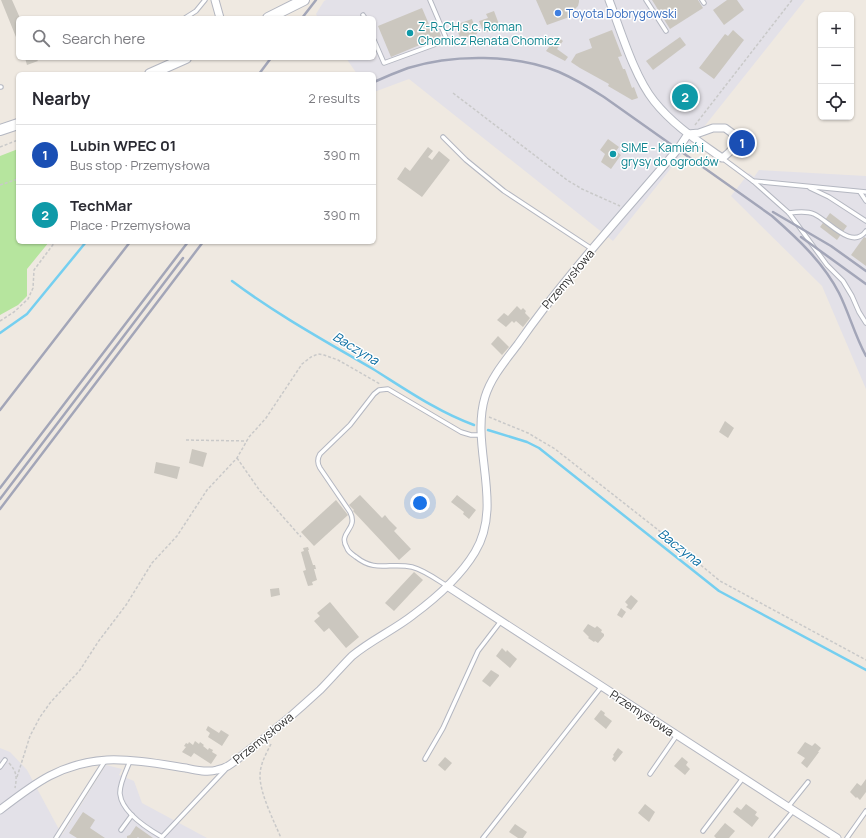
<!DOCTYPE html>
<meta charset="utf-8">
<style>
:root{--surface:#fff;--page:#f7f7f7;--text:#2b2b33;--muted:#7c7c81;--line:#e1e1e2;--accent:#4264fb}
body{margin:0;font-family:Manrope,sans-serif;background:var(--page);color:var(--text)}
.controls{position:absolute;right:12px;top:12px;display:grid;overflow:hidden;border-radius:6px;box-shadow:0 1px 3px #0004}
.controls button{width:36px;height:36px;display:grid;place-items:center;padding:0;border:0;border-bottom:1px solid var(--line);background:var(--surface);color:var(--text);font:20px sans-serif}
.you{position:absolute;left:420px;top:503px;width:14px;height:14px;margin:-10px;border:3px solid #fff;border-radius:50%;background:#1a73e8;box-shadow:0 0 0 6px #1a73e833}
.badge{display:grid;place-items:center;width:26px;height:26px;border-radius:50%;background:var(--accent);color:#fff;font-size:13px;font-weight:700}
.pin{position:absolute;translate:-50% -50%;border:2px solid #fff;box-shadow:0 1px 4px #0006}
.list{margin:0;padding:0;list-style:none}
h2{display:flex;justify-content:space-between;align-items:center;height:52px;margin:0;padding:0 16px;font-size:17px}
h2 small{font-size:13px;font-weight:400;color:var(--muted)}
.list li{display:grid;grid-template-columns:26px 1fr auto;gap:12px;align-items:center;box-sizing:border-box;height:60px;padding:0 16px;border-top:1px solid var(--line)}
.list b{display:block;font-size:15px;white-space:nowrap}
.list p{margin:0;font-size:13px;white-space:nowrap;color:var(--muted)}
.list em{font-size:13px;font-style:normal;color:var(--muted)}
.icon{flex:none;width:22px;height:22px;fill:none;stroke:currentColor;stroke-width:2;stroke-linecap:round;stroke-linejoin:round}
.map{position:relative;flex:none;width:866px;height:838px;overflow:hidden}
.search{position:absolute;background:var(--surface);box-shadow:0 1px 3px #0004;left:16px;top:16px;width:360px;height:44px;display:flex;align-items:center;gap:10px;box-sizing:border-box;padding:0 14px;border-radius:6px;color:var(--muted);font-size:15px}
.panel{position:absolute;background:var(--surface);box-shadow:0 1px 3px #0004;left:16px;top:72px;width:360px;height:172px;border-radius:6px}
.map>svg:first-child{display:block}
</style>
<div class="map">
<svg width="866" height="838" viewBox="0 0 866 838">
<rect width="100%" height="100%" fill="#efe9e1"/>
<g fill="#e3e1e8">
<path d="M326,0H805L613,241L409,79L374,92V74H357L346,58H374V18H318L316,14L324,1Z"/>
<path d="M759,170L866,176V389L822,286L731,196L749,173L754,177Z"/>
<path d="M0,748L10,752L27,770L62,835L106,765L122,769L119,775L134,781L142,803L207,838H0Z"/>
</g>
<path fill="#b6e59e" d="M18,149V242H49L27,269V296L18,305L0,315V156Z"/>
<g fill="none" stroke-linecap="round" stroke-linejoin="round">
<g stroke="#75cff0" stroke-width="2.5">
<path d="M232,281C276,314 325,341 373,369C405,389 438,412 474,425"/>
<path d="M0,333L27,314L86,242"/>
<path d="M488,430L527,442L539,448L719,591L866,670"/>
</g>
</g>
<g fill="#cbc7bf">
<path d="M1,0H12L20,18H18V42Z"/>
<path d="M536,0H579V2L578,6L574,10L575,15L547,25Z"/>
<path d="M652,0H698L703,8L670,29Z"/>
<path d="M727,0H737L744,10L724,25L713,10Z"/>
<path d="M422,8L431,29L437,26L441,36L391,57L378,26Z"/>
<path d="M494,11L500,27L484,33L479,21L488,18L486,14Z"/>
<path d="M472,19L477,34L464,38L463,36L460,37L455,25Z"/>
<path d="M612,30L622,56L618,57L623,69H625L632,88L634,87L638,98L632,100L608,86L609,84L580,68L571,62L576,54L592,48L589,39Z"/>
<path d="M733,30L744,40L714,79L699,68L725,34L728,36Z"/>
<path d="M557,36L563,41L557,49L568,57L565,61L546,51Z"/>
<path d="M680,37L686,45L653,70L646,61Z"/>
<path d="M25,58H36L38,61L27,65Z"/>
<path d="M688,88L694,95L682,105L676,98Z"/>
<path d="M608,139L619,147L616,151L621,155L611,169L601,162L605,154L600,150Z"/>
<path d="M428,147L433,151L428,157L432,160L439,151L450,160L422,197L397,179L405,167L410,171Z"/>
<path d="M830,213L847,226L837,240L820,227Z"/>
<path d="M864,237L866,238V266L851,255Z"/>
<path d="M517,306L521,310L523,308L526,311L525,313L530,318L523,327L516,321L514,323L512,321L506,327L497,320L504,313L508,316Z"/>
<path d="M498,336L509,347L502,355L491,344Z"/>
<path d="M725,421L734,428L728,438L719,432Z"/>
<path d="M192,449L207,453L203,467L189,463Z"/>
<path d="M156,462L180,467L177,479L154,473Z"/>
<path d="M360,495L382,518L385,515L389,520L397,528L394,531L411,549L399,560L353,511L354,510L349,505Z"/>
<path d="M457,495L476,510L469,519L463,514L464,512L451,502Z"/>
<path d="M336,500L348,515L314,546L301,532Z"/>
<path d="M308,547L309,550H308L313,565H315L316,569H314L317,580L312,582L313,585L308,586L303,571L306,570L301,552L304,551L303,548Z"/>
<path d="M414,572L423,580L394,611L385,603Z"/>
<path d="M279,588L280,595L271,597L270,589Z"/>
<path d="M631,595L638,601L631,610L626,607L628,605L625,602Z"/>
<path d="M330,602L359,637L346,648L329,628L324,632L314,621L320,616L317,613Z"/>
<path d="M621,608L626,612L622,618L617,615Z"/>
<path d="M588,624L595,628L597,626L602,630L601,632L604,634V636L598,643L595,641L594,642L588,638L589,637L583,631Z"/>
<path d="M502,648L506,652L507,650L517,659L510,668L496,656Z"/>
<path d="M491,670L499,675V676L490,687L482,681Z"/>
<path d="M601,710L605,713L604,715L612,721L606,729L594,719Z"/>
<path d="M208,726L219,733L221,730L229,735L222,746L208,737L210,733L206,730Z"/>
<path d="M195,741L199,744L200,742L204,745L203,746L208,750L209,748L213,750L212,752L217,755L211,764L194,753L191,757L182,752L186,747L184,746L186,743L188,744L189,742L193,745Z"/>
<path d="M805,742L812,746L815,743L821,748L818,752H819L807,768L801,763L805,758L797,753Z"/>
<path d="M618,748L623,752L615,762L612,759L614,756L613,755Z"/>
<path d="M445,757L452,763L445,771L438,765Z"/>
<path d="M682,757L688,762L686,765L690,769L685,775L674,766Z"/>
<path d="M866,779V792L860,800L857,797L856,798L850,792L857,783L861,786Z"/>
<path d="M645,804L655,812L649,822L638,813Z"/>
<path d="M746,804L757,812L755,815L759,818L752,827L733,812L737,807L741,810Z"/>
<path d="M83,812L95,820L90,828L105,838H77L69,833Z"/>
<path d="M725,823L735,831L729,838H716L714,836Z"/>
<path d="M515,824L527,832L523,838H518L509,832Z"/>
<path d="M136,826L153,838H139L138,837L137,838H127V836L130,835Z"/>
</g>
<g fill="none" stroke-linecap="round" stroke-linejoin="round">
<g stroke="#b4b7c1" stroke-width="5.5">
<g id="lane">
<path d="M646,0L666,31"/>
<path d="M702,0L704,3"/>
<path d="M363,15L365,18"/>
<path d="M185,18L196,11L205,0"/>
<path d="M374,40L384,63L447,40L430,0"/>
<path d="M0,87H1"/>
<path d="M443,137L466,160L504,191L592,249"/>
<path d="M722,158L753,181L866,192"/>
<path d="M753,181L789,213L827,265L843,281L852,296L859,312L866,323"/>
<path d="M810,188L829,197L866,221"/>
<path d="M860,192L866,201"/>
<path d="M789,213C797,212 807,211 814,214C828,220 852,251 866,231"/>
<path d="M447,586C436,579 424,570 412,567C390,562 376,573 356,557C352,554 348,552 347,548C337,532 359,530 350,512L320,468C317,463 317,459 320,454L350,425L374,394L379,390L388,389L461,432L471,435H480"/>
<path d="M425,759L443,728L478,651L501,621"/>
<path d="M130,761C127,769 119,784 120,794C122,812 148,829 162,837L225,770"/>
<path d="M0,767L5,760"/>
<path d="M650,774L677,735"/>
<path d="M788,807L808,782"/>
<path d="M121,830L132,815"/>
<path d="M703,831L743,778"/>
<path d="M56,838L105,761"/>
<path d="M483,838L602,686"/>
<path d="M771,838L793,811"/>
<path d="M847,838L866,811"/>
</g>
</g>
<g stroke="#b4b7c1" stroke-width="9">
<g id="street">
<path d="M215,0L220,18"/>
<path d="M609,0C621,31 634,76 654,101C673,125 698,141 722,158C734,150 735,146 732,133L725,128H713L699,133L688,134"/>
<path d="M447,586L788,807L837,838"/>
<path d="M0,810C35,783 61,763 107,760C133,759 160,764 186,768C195,770 207,773 217,770C222,769 227,767 231,764C262,741 292,716 320,690C331,679 341,667 352,656C371,640 394,630 413,615C436,598 460,577 475,552C504,504 470,447 485,397C491,377 506,360 518,344C566,275 624,213 678,149L688,134"/>
</g>
</g>
<g stroke="#b4b7c1" stroke-width="12">
<g id="secondary">
<path d="M268,18L304,0"/>
<path d="M150,74L186,58"/>
<path d="M0,130L18,124"/>
</g>
</g>
<g stroke="#c9c9c9" stroke-width="1.5" stroke-dasharray="3 2" stroke-linecap="butt">
<path d="M453,93L567,180L582,189L620,206"/>
<path d="M695,125L792,0"/>
<path d="M0,147L18,140"/>
<path d="M0,185L18,179"/>
<path d="M0,321L14,312L28,299L33,288L34,270L55,242"/>
<path d="M489,417L528,433L555,449L657,529L720,581L866,660"/>
<path d="M186,440L247,441"/>
<path d="M237,458L260,491L301,537"/>
<path d="M271,744C266,754 260,764 260,776C260,794 274,821 281,838"/>
<path d="M9,763C17,772 17,777 15,788"/>
<path d="M17,777L30,736L40,717L50,703L80,670L98,642L126,605L152,563L177,536L207,490L237,458L249,437L266,418L302,364L311,357L318,354L324,355L338,360L380,384"/>
</g>
<use href="#lane" stroke="#fff" stroke-width="3.5"/>
<use href="#street" stroke="#fff" stroke-width="7"/>
<use href="#secondary" stroke="#fff" stroke-width="10"/>
<g stroke="#a3a6b8" stroke-width="2.5">
<path d="M302,18L316,0"/>
<path d="M259,74L271,58"/>
<path d="M374,82C385,77 397,72 408,68C453,54 515,54 559,72C575,79 590,88 604,97L772,216C797,238 823,262 839,293C849,313 855,336 866,356"/>
<path d="M773,212L831,246L866,271"/>
<path d="M801,237L866,284"/>
<path d="M0,410L130,242"/>
<path d="M0,488L188,242"/>
<path d="M0,499L183,258"/>
<path d="M0,509L203,242"/>
</g>
</g>
<circle fill="#3f7fe0" stroke="#fff" stroke-width="1.5" cx="558" cy="13" r="4"/>
<g fill="#0f9aa8" stroke="#fff" stroke-width="1.5">
<circle cx="410" cy="33" r="4"/>
<circle cx="613" cy="154" r="4"/>
</g>
<g text-anchor="middle" dominant-baseline="central" stroke-width="3" stroke-linejoin="round" paint-order="stroke">
<g font-size="12" fill="#366cbe" stroke="#fff" text-anchor="start">
<text x="566" y="13">Toyota Dobrygowski</text>
</g>
<g font-size="12" fill="#0d838f" stroke="#fff" text-anchor="start">
<text x="418" y="26">Z-R-CH s.c. Roman<tspan x="418" dy="14">Chomicz Renata Chomicz</tspan></text>
<text x="621" y="147">SIME - Kamień i<tspan x="621" dy="14">grysy do ogrodów</tspan></text>
</g>
<g font-size="12" fill="#2e2e2e" stroke="#fff">
<text transform="translate(568 279) rotate(-50)">Przemysłowa</text>
<text transform="translate(642 713) rotate(33)">Przemysłowa</text>
<text transform="translate(263 738) rotate(-39)">Przemysłowa</text>
</g>
<g font-size="13" font-style="italic" fill="#0d6fa3" stroke="#fff">
<text transform="translate(356 348) rotate(31)">Baczyna</text>
<text transform="translate(680 547) rotate(38)">Baczyna</text>
</g>
</g>
</svg>
<div class="controls">
<button>+</button>
<button>−</button>
<button><svg class="icon" aria-label="locate" viewBox="0 0 24 24"><circle cx="12" cy="12" r="6"/><path d="M12 2v4M12 18v4M2 12h4M18 12h4"/></svg></button>
</div>
<div class="you"></div>
<div class="pin badge" style="left:742px;top:143px;background:#1a4fb4">1</div>
<div class="pin badge" style="left:685px;top:97px;background:#0f9aa8">2</div>
<div class="search"><svg class="icon" aria-label="search" viewBox="0 0 24 24"><circle cx="10" cy="10" r="6"/><path d="M15 15l6 6"/></svg>Search here</div>
<section class="panel">
<h2>Nearby<small>2 results</small></h2>
<ul class="list">
<li><span class="badge" style="background:#1a4fb4">1</span><div><b>Lubin WPEC 01</b><p>Bus stop · Przemysłowa</p></div><em>390 m</em></li>
<li><span class="badge" style="background:#0f9aa8">2</span><div><b>TechMar</b><p>Place · Przemysłowa</p></div><em>390 m</em></li>
</ul>
</section>
</div>
